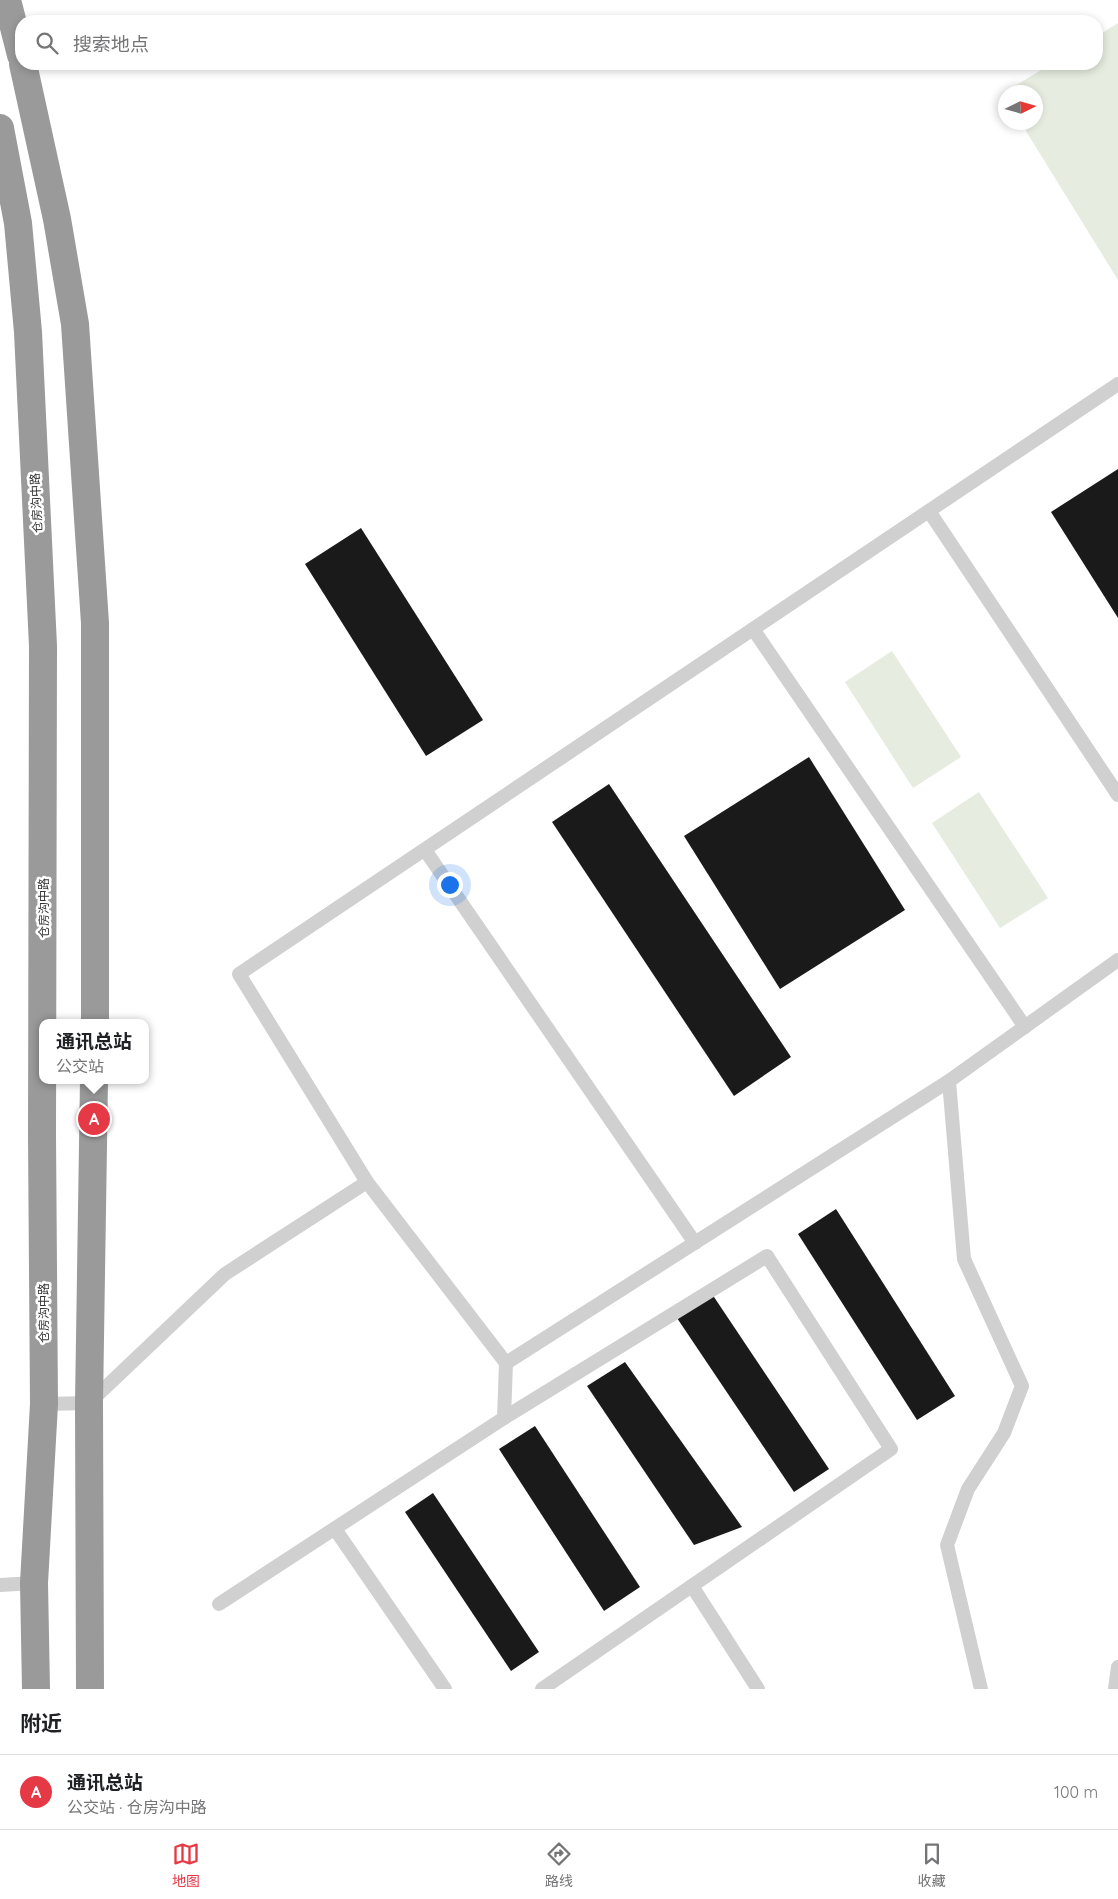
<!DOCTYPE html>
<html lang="zh">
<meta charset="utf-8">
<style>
:root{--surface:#fff;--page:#f6f6f6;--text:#202124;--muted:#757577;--line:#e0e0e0;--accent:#e63946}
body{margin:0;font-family:Quicksand,"Noto Sans SC",sans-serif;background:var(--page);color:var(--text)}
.compass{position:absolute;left:998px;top:85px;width:45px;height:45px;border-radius:50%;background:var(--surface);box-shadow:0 2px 8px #0003;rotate:85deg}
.you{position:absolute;left:449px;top:884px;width:18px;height:18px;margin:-12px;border:4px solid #fff;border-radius:50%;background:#1a73e8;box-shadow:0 0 0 8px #1a73e833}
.badge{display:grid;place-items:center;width:32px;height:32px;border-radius:50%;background:var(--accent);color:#fff;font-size:16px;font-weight:700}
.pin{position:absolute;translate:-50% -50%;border:2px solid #fff;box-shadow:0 1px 5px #0006}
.popup{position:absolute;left:39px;top:1019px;width:110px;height:65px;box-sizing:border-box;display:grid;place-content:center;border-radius:10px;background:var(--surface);filter:drop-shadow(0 1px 4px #0005);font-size:16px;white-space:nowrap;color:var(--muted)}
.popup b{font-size:19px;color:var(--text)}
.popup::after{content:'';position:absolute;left:50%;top:100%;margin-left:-10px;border:10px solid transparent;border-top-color:var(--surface)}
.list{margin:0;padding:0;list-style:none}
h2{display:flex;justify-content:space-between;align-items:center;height:65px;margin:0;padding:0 20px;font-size:21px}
h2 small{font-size:16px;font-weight:400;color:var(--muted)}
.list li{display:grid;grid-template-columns:32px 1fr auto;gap:15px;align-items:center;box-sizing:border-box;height:75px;padding:0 20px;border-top:1px solid var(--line)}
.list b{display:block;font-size:19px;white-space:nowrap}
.list p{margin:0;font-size:16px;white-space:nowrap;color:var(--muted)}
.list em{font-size:16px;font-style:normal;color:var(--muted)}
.icon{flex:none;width:28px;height:28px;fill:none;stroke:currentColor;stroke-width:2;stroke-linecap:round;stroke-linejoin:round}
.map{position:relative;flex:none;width:1118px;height:1689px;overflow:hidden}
.search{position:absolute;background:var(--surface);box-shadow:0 2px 8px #0003;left:15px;right:15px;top:15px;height:55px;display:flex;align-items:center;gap:12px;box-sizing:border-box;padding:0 18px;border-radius:20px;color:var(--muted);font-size:19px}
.sheet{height:140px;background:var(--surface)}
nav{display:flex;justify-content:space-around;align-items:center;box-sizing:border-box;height:70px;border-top:1px solid var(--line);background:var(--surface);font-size:14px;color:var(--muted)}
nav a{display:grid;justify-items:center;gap:2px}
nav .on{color:var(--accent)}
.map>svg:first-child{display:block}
</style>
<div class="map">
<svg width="1118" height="1689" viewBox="0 0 1118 1689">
<rect width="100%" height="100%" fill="#fff"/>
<g fill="#e6ecdf">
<path d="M1118,23V280L1021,123L1036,122V92H1006L1005,97L1003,93L1051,64H1097V36Z"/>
<path d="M892,651L961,757L913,788L845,682Z"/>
<path d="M979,792L1048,898L1000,928L932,823Z"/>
</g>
<g fill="#1a1a1a">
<path d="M1118,469V618L1051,512Z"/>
<path d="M361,528L483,720L426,756L305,564Z"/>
<path d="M809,757L905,910L780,989L684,836Z"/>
<path d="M609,784L791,1057L734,1096L552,822Z"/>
<path d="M836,1209L955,1396L917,1420L798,1234Z"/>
<path d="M712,1294L829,1469L794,1492L677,1318Z"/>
<path d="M625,1362L742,1527L694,1545L587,1386Z"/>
<path d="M535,1426L640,1587L604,1611L499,1449Z"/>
<path d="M433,1493L539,1652L511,1671L405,1512Z"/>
</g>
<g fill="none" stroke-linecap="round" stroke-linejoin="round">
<g stroke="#d0d0d0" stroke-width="14">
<path d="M1118,384L239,974L367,1182L506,1363L949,1081L1118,960"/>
<path d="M929,511L1118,795"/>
<path d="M753,629L1025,1027"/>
<path d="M425,850L695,1243"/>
<path d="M949,1081L964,1259L1022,1386L1004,1433L968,1489L947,1545L981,1689"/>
<path d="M44,1404L89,1403L225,1274L367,1182"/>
<path d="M504,1418L506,1363"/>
<path d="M335,1529L445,1689"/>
<path d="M0,1585L34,1583"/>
<path d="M692,1586L758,1689"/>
<path d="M219,1604L504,1418L767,1256L891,1449L542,1689"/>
<path d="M1115,1689L1118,1667"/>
</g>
<g stroke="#9a9a9a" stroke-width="28">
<path d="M7,0L21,55"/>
<path d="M23,64L57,219L75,324L95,623V1023"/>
<path d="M0,128L18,223L28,332L43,646L42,1136L44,1404L34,1583L36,1689"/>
<path d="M90,1689L89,1403L94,1080"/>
</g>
</g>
<g text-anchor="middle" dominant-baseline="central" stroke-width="5" stroke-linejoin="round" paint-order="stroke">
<g font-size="12" fill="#333" stroke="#fff">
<text transform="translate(36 503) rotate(-93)">仓房沟中路</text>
<text transform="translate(43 908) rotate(-90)">仓房沟中路</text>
<text transform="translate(43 1313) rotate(-90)">仓房沟中路</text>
</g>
</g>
</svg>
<svg class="compass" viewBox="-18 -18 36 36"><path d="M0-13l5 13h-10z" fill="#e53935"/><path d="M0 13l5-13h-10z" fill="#757577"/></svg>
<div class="you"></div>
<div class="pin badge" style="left:94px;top:1119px">A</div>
<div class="popup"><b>通讯总站</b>公交站</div>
<div class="search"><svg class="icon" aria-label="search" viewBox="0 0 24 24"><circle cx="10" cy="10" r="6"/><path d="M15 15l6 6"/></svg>搜索地点</div>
</div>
<section class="sheet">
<h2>附近<small></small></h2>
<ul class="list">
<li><span class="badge">A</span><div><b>通讯总站</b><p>公交站 · 仓房沟中路</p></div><em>100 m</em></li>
</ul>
</section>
<nav>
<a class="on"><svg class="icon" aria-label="map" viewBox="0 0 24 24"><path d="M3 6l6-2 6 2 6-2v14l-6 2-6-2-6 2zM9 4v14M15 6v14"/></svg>地图</a>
<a><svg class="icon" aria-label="directions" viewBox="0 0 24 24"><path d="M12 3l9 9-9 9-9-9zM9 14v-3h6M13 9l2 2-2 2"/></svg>路线</a>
<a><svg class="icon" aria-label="saved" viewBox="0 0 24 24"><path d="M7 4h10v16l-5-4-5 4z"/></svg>收藏</a>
</nav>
